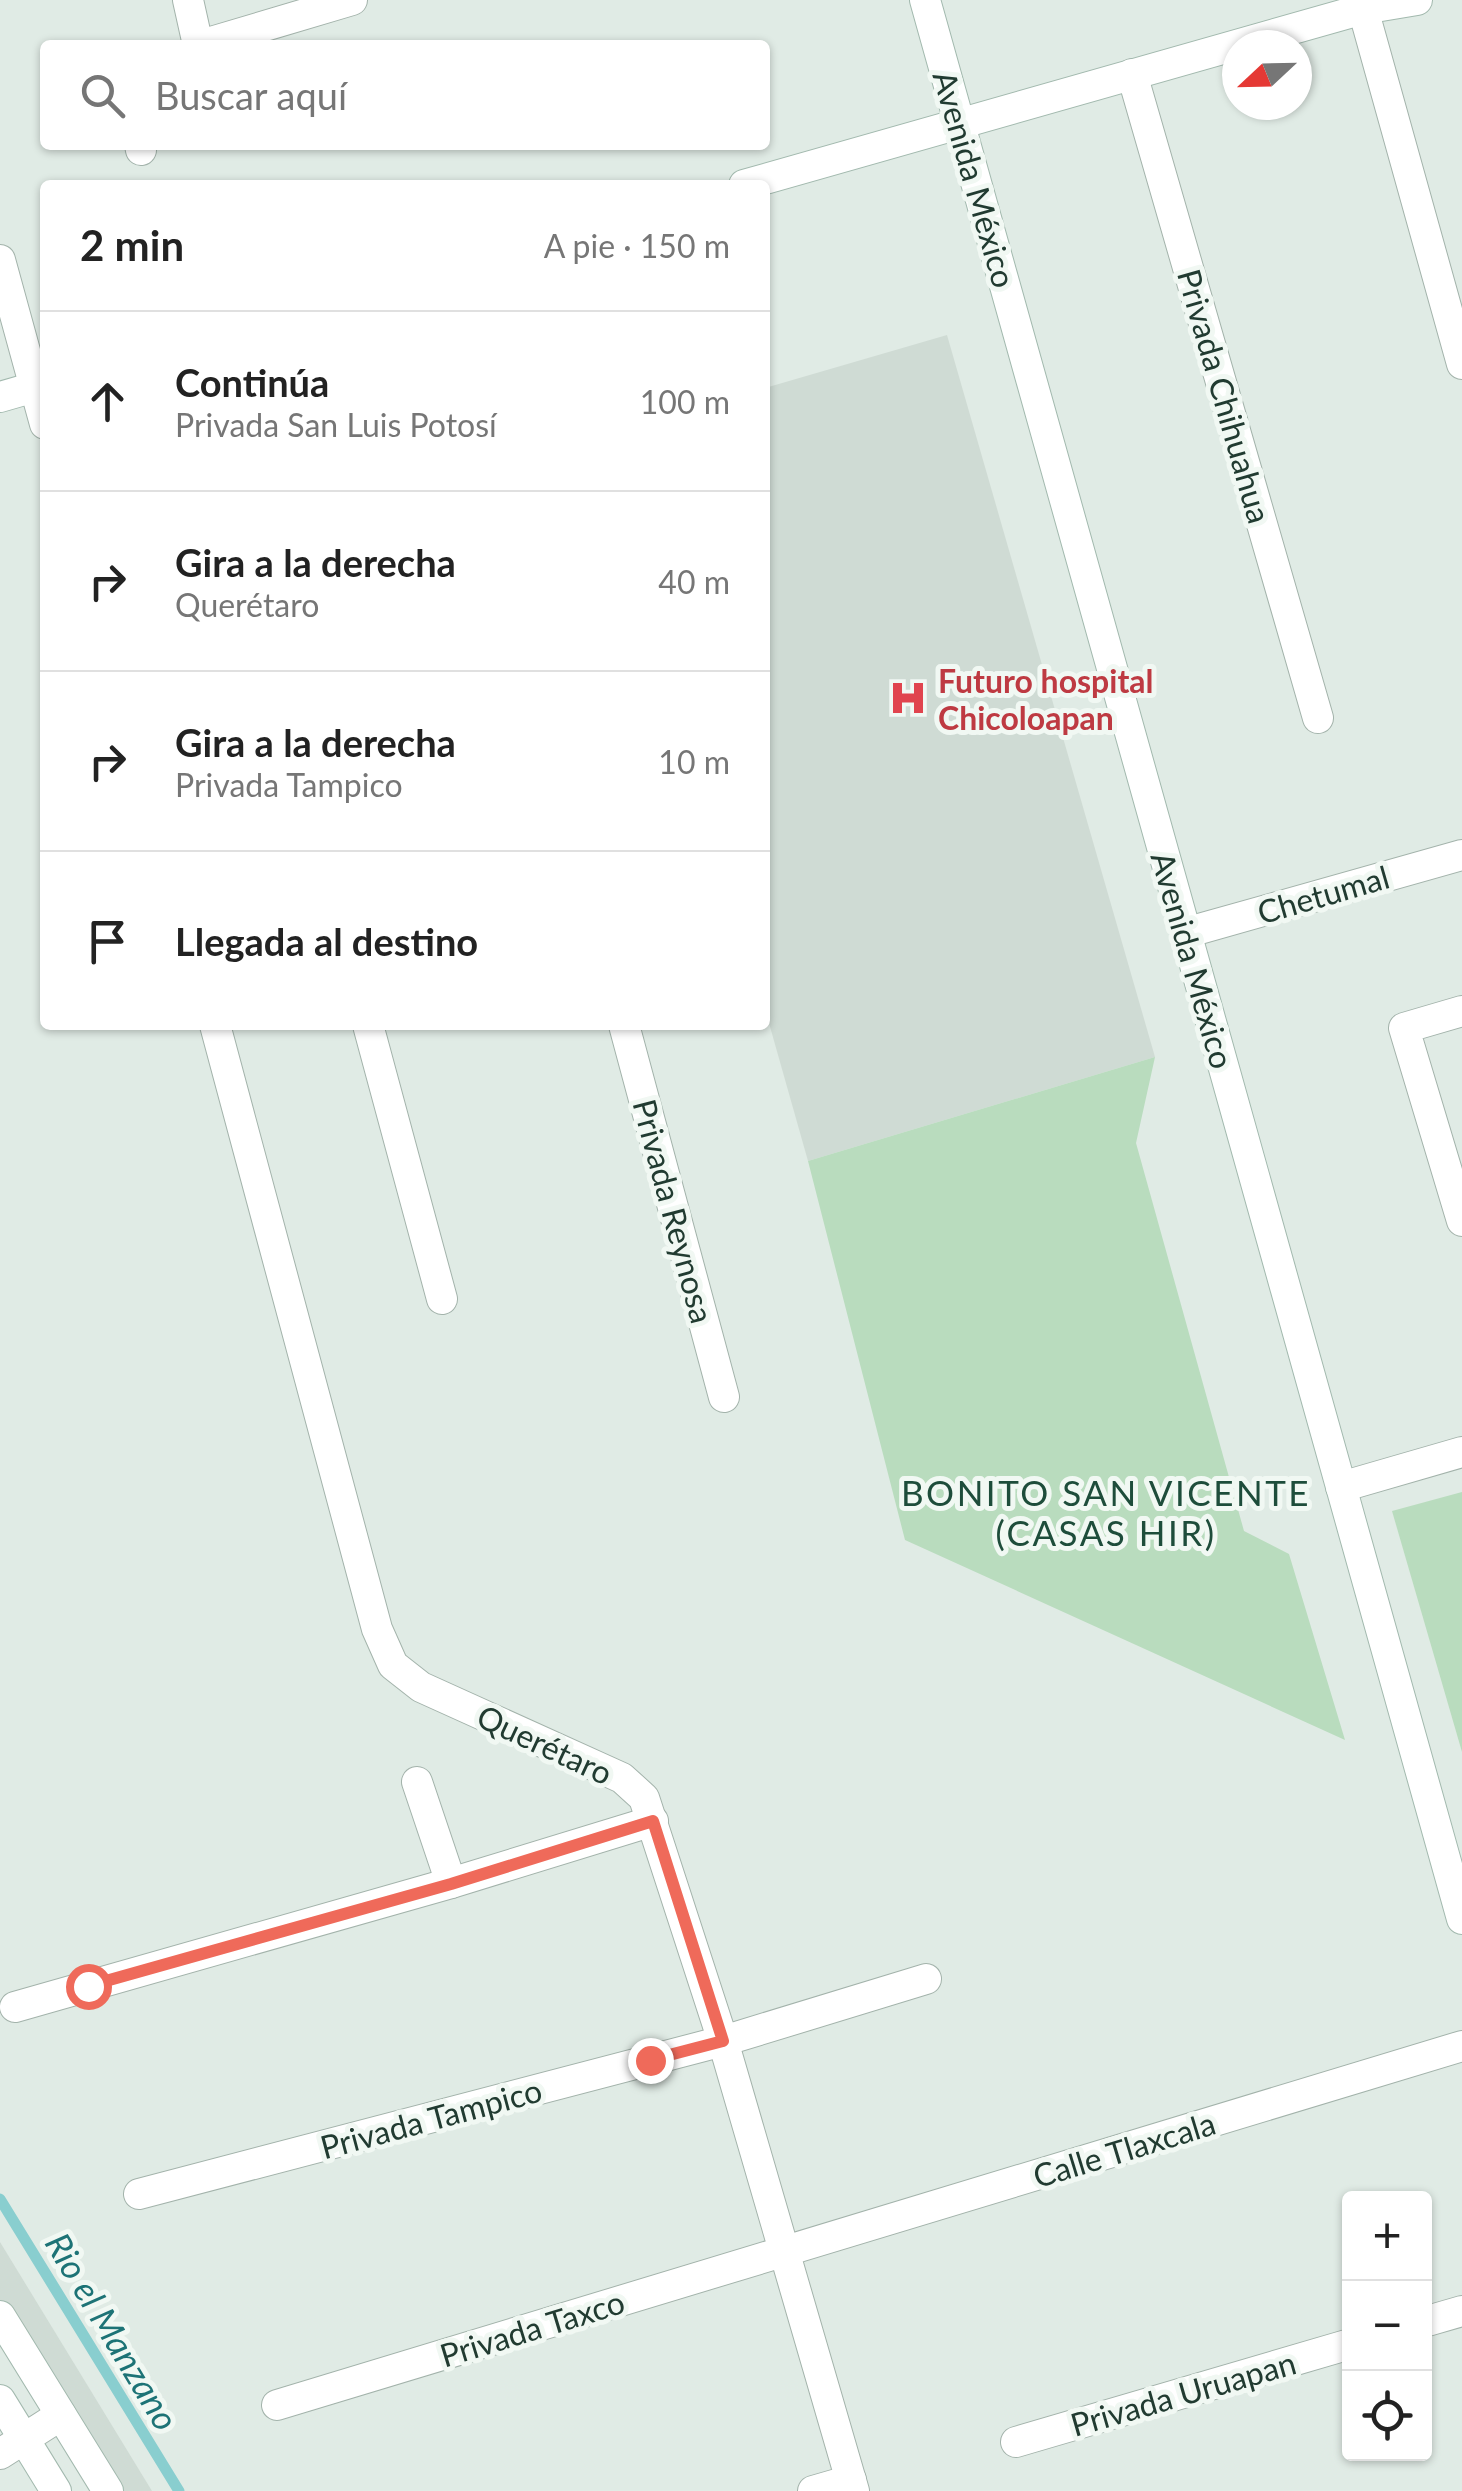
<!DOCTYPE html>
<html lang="es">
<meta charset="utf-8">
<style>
:root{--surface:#fff;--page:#f6f6f6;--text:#222;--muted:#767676;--line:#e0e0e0}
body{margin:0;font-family:Lato,sans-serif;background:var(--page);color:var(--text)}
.controls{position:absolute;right:30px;bottom:30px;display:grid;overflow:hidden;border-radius:10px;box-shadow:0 2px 8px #0004}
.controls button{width:90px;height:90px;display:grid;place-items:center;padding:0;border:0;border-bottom:2px solid var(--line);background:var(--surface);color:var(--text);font:50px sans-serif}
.compass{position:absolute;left:1222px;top:30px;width:90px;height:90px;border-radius:50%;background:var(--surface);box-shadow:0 2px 8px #0004;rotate:248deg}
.stop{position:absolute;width:30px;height:30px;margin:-22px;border:8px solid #ef6a5a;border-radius:50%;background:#fff}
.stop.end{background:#ef6a5a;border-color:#fff;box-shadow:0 2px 10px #0008}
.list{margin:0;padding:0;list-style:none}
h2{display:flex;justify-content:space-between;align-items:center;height:130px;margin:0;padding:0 40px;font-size:42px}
h2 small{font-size:32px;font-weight:400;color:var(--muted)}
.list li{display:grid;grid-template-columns:65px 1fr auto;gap:30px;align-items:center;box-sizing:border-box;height:180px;padding:0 40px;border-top:2px solid var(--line)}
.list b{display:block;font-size:38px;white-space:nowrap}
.list p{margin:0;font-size:32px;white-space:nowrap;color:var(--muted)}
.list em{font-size:32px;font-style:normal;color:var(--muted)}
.icon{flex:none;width:55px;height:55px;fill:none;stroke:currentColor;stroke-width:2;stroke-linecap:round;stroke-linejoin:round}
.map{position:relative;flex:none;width:1462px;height:2491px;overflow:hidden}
.search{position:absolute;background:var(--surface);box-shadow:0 2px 8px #0004;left:40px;top:40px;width:730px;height:110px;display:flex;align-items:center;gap:25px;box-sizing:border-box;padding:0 35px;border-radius:10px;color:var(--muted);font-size:38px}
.panel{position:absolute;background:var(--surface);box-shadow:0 2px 8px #0004;left:40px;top:180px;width:730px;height:850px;border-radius:10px}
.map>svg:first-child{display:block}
</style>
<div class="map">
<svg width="1462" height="2491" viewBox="0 0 1462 2491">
<rect width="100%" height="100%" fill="#e0ebe5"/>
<g fill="#cfdbd4">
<path d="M947,335L1155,1057L808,1161L765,1009V388Z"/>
<path d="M0,2242L152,2491H89L0,2345Z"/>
</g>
<g fill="#b9dcbe">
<path d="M1155,1057L1136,1143L1244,1531L1289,1554L1345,1740L905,1540L808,1161Z"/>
<path d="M1462,1492V1752L1392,1511Z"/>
</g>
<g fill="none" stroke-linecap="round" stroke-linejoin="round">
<path stroke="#89cecf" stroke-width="11" d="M0,2199L179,2491"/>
<g stroke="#a3b3ab" stroke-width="32">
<g id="street">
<path d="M188,0L198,45"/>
<path d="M1363,9L1462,364"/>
<path d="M201,45L352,0"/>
<path d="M1132,74L1318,718"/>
<path d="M140,145L141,150"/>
<path d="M0,260L45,424"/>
<path d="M1185,933L1462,855"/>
<path d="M1462,1011L1404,1028L1462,1221"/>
<path d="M215,1025L377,1629L393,1665L421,1687L622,1778L644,1798L723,2041L854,2491"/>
<path d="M368,1025L442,1299"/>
<path d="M624,1025L724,1397"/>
<path d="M1341,1487L1462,1452"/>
<path d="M417,1782L451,1883"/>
<path d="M15,2007L451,1883L653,1821"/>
<path d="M139,2194L723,2041L926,1979"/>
<path d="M1424,2322L1462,2311"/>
<path d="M277,2405L1462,2046"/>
<path d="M1016,2442L1350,2344"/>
<path d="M0,2454L61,2415"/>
<path d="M813,2491L851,2480"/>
</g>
</g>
<g stroke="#a2b9ae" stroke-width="32">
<g id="secondary">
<path d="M925,0L1462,1919"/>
<path d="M744,185L1363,9L1417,0"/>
<path d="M0,397L45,384"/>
<path d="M0,2316L108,2491"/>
<path d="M0,2400L56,2491"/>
</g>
</g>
<use href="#street" stroke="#fff" stroke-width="30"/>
<use href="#secondary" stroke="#fff" stroke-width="30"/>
</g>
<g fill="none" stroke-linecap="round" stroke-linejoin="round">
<path stroke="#ef6a5a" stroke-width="12" d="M88,1986L451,1884L653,1821L723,2041L650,2060"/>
</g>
<defs>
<g id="hospital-bare" transform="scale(3)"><path d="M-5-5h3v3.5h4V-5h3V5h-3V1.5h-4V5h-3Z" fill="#e0444e" stroke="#f1f8f3" stroke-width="2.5" paint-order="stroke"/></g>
</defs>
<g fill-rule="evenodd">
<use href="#hospital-bare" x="908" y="698"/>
</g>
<g text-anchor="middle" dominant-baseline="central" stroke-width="10" stroke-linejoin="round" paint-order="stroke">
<g font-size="32" fill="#213b31" stroke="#f1f8f3">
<text transform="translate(975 179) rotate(74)">Avenida México</text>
<text transform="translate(1225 396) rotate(74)">Privada Chihuahua</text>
<text transform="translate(1323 894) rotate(-16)">Chetumal</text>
<text transform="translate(1193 960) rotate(74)">Avenida México</text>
<text transform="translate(674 1211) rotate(75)">Privada Reynosa</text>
<text transform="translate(545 1744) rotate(25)">Querétaro</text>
<text transform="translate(431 2118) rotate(-15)">Privada Tampico</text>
<text transform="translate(1124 2149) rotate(-17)">Calle Tlaxcala</text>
<text transform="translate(532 2328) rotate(-17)">Privada Taxco</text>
<text transform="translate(1183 2393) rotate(-16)">Privada Uruapan</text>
</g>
<g font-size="32" font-weight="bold" fill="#be3a42" stroke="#f1f8f3" text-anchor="start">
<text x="938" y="680">Futuro hospital<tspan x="938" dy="37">Chicoloapan</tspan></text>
</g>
<g font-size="35" letter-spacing="2.5" fill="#1e4d3b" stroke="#f1f8f3">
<text x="1106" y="1492">BONITO SAN VICENTE<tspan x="1106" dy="40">(CASAS HIR)</tspan></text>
</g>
<g font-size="35" font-style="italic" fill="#1d7376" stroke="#f1f8f3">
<text transform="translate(113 2331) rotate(59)">Rio el Manzano</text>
</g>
</g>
</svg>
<div class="controls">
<button>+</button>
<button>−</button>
<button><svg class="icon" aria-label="locate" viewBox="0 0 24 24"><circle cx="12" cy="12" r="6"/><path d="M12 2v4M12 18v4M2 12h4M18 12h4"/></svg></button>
</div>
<svg class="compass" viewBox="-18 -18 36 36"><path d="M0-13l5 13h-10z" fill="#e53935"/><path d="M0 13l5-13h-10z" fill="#767676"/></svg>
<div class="stop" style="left:88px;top:1986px"></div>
<div class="stop end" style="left:650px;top:2060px"></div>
<div class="search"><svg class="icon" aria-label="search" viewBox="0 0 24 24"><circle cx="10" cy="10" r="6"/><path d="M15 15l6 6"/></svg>Buscar aquí</div>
<section class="panel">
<h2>2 min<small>A pie · 150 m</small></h2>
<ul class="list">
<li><svg class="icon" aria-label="ahead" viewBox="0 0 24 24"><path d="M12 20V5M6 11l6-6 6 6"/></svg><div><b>Continúa</b><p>Privada San Luis Potosí</p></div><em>100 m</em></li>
<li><svg class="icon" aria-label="right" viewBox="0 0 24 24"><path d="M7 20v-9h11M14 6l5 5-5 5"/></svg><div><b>Gira a la derecha</b><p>Querétaro</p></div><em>40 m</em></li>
<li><svg class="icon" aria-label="right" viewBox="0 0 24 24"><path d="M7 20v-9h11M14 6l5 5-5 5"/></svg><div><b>Gira a la derecha</b><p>Privada Tampico</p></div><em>10 m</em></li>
<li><svg class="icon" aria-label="arrive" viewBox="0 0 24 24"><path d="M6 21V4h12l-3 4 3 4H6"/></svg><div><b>Llegada al destino</b></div></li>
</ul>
</section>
</div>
